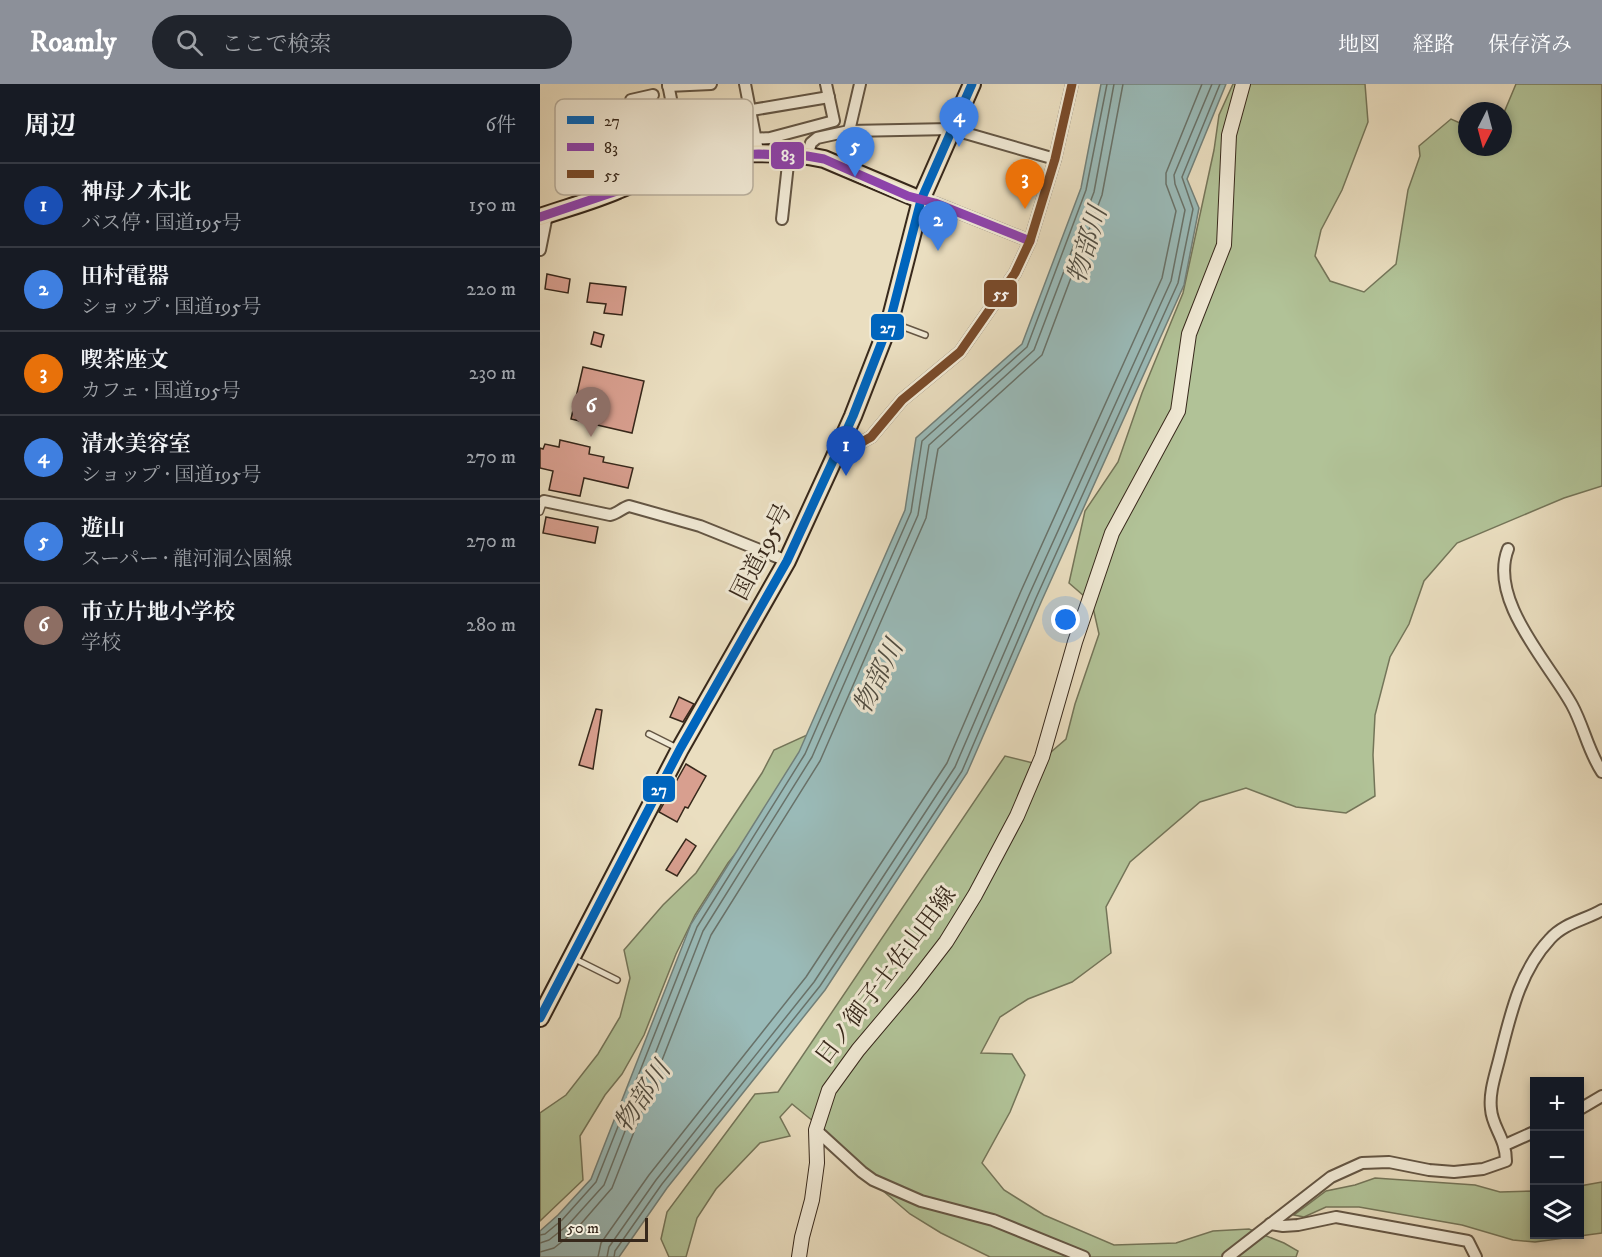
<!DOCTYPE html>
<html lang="ja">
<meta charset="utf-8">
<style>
:root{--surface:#171b24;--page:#20242c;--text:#f1f3f6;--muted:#9ea1a6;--line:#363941;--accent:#8c9099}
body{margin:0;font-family:"IM FELL DW Pica","Noto Serif JP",serif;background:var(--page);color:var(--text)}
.controls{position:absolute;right:18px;bottom:18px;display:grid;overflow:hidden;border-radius:0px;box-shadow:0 3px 9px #0003}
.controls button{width:54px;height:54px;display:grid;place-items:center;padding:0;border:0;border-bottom:2px solid var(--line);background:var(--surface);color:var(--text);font:30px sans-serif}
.compass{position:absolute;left:918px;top:18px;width:54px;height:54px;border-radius:50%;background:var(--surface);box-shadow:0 3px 9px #0003;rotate:186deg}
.scale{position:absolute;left:18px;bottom:15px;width:90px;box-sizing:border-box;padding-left:6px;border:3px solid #37281b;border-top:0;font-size:16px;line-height:21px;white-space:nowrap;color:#37281b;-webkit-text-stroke:4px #f1ead6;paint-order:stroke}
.you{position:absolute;left:526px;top:536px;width:21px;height:21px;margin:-15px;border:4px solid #fff;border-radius:50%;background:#1a73e8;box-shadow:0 0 0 9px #1a73e833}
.badge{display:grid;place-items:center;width:39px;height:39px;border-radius:50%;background:var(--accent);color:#fff;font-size:20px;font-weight:700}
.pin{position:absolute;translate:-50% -50px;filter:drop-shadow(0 2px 3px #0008)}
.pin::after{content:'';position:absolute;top:32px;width:21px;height:18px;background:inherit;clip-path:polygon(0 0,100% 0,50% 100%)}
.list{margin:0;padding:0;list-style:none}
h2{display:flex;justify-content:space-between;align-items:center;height:78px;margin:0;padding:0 24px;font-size:26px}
h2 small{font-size:20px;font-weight:400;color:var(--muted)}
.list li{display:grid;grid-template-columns:39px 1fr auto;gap:18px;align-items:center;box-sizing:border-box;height:84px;padding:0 24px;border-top:2px solid var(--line)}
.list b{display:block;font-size:22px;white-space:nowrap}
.list p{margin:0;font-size:20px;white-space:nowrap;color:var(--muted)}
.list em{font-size:20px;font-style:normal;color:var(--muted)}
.icon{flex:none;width:33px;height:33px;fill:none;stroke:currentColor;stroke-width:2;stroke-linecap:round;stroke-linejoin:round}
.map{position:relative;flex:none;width:1062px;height:1173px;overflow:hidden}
header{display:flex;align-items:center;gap:36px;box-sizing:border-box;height:84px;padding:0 30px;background:var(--accent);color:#fff}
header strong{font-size:28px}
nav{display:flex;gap:33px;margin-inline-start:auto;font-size:21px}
.search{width:420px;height:54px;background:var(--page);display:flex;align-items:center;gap:15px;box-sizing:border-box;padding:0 21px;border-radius:33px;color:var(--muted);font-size:22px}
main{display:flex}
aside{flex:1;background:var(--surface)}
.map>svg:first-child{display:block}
</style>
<header>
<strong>Roamly</strong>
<div class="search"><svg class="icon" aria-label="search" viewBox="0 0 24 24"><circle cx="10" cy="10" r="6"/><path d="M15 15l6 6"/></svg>ここで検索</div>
<nav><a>地図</a><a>経路</a><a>保存済み</a></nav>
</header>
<main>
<aside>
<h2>周辺<small>6件</small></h2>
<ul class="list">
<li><span class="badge" style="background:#1a4fb4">1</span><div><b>神母ノ木北</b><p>バス停 · 国道195号</p></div><em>150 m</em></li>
<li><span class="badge" style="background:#3f7fe0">2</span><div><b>田村電器</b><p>ショップ · 国道195号</p></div><em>220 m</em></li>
<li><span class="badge" style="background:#e8710a">3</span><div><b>喫茶座文</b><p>カフェ · 国道195号</p></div><em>230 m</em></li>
<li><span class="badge" style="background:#3f7fe0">4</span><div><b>清水美容室</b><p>ショップ · 国道195号</p></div><em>270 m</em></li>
<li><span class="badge" style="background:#3f7fe0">5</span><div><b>遊山</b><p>スーパー · 龍河洞公園線</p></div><em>270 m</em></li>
<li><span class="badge" style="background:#8d6e63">6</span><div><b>市立片地小学校</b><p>学校</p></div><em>280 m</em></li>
</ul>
</aside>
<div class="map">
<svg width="1062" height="1173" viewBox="0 0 1062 1173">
<rect width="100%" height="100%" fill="#eadec0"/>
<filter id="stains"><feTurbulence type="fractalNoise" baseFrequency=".00333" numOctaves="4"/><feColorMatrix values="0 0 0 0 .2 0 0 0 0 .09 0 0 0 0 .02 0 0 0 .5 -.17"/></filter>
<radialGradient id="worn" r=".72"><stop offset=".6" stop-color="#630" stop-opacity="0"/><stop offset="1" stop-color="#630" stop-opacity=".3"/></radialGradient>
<g fill="#b1c297" stroke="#747559" stroke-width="1.5">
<path d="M693,0H825L828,38L802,106L781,146L775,172L790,197L824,208L856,180L868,106L880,72L879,62L911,35L927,42V63H963V31L976,0H1062V402L1024,414L917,459L884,497L869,540L850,573L835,631L833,671L835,712L806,729L756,723L706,704L660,718L590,778L566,823L571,869L532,898L488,915L460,933L441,969L472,970L485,991L470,1028L442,1079L464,1106L504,1131L574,1161L636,1159L673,1147L709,1145L744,1159L758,1167L756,1173H450L401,1149L370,1130L342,1106L279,1042L252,1020L240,1033L250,1052L220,1059L176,1105L157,1134L146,1173H129L121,1155L127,1128L215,1010L238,1008L465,672L497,680L526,655L535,620L559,550L552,519L529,499L545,427L578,378L602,309L643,209L674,66L679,31Z"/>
<path d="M269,650L259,683L221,738L188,779L155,831L136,870L104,951L82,990L65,1011L40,1052L43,1096L0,1137V1029L26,1011L58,970L80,933L90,894L84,866L123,821L156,789L222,689L234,666Z"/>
<path d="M835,1094L935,1101L960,1108L994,1107V1150H1040V1102L1062,1098V1149L995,1158L973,1156L922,1141L819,1123H786L764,1133L754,1131L786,1107L815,1101Z"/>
</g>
<path fill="#9abbb9" stroke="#72807a" stroke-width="1.5" d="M561,0H686L647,95L659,124L644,201L502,516L427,689L285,906L127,1104L79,1173H0V1147L18,1131L51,1095L151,840L259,668L365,426L376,354L482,260L541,104Z"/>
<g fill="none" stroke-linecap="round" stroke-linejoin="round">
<g stroke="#68726a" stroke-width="1.5">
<path d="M0,1151L5,1150L22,1136L56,1098L157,843L265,670L371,428L382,357L487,263L546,106L567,0"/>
<path d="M0,1159L9,1156L28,1141L64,1101L163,847L272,673L378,431L389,361L494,266L554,108L574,0"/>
<path d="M0,1168L14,1164L33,1149L72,1104L171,851L280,677L386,434L398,365L502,271L562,111L583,0"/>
<path d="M58,1173L61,1159L109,1091L266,893L407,679L481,507L622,194L636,127L626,100V89L662,0"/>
<path d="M67,1173L69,1163L116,1096L274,898L415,683L489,511L631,197L645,126L635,100L634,91L672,0"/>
<path d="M74,1173L75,1167L122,1100L280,902L422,687L496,514L638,199L653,125L642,93L680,0"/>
</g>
</g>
<g fill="#d89f8f" stroke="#37281b" stroke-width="1.5">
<path d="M7,190L30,195L28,209L5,205Z"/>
<path d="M50,199L86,203L82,231L64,229L66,220L47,218Z"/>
<path d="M54,248L64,251L61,263L51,260Z"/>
<path d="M43,283L104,297L92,349L31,335Z"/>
<path d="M20,356L50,363L49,370L64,373L63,378L93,384L88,404L44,394L40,412L9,406L13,387L0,384V364L3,365L5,360L19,363Z"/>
<path d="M6,433L58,443L55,459L3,449Z"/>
<path d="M139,613L154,620L143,638L130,633Z"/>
<path d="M56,625L62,626L53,685L39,681Z"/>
<path d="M146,680L166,692L148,724L145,723L137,738L119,728Z"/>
<path d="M146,755L156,762L137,792L126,786Z"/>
</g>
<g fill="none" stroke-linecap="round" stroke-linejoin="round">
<g stroke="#645644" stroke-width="8">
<g id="service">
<path d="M353,239L385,251"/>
<path d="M0,428L4,417"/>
<path d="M109,650L137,664"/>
<path d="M33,874L77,896"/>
</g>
</g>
<g stroke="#645644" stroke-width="14">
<g id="minor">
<path d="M128,0L139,55L147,58L230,54L294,37L286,0"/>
<path d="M205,0L217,62"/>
<path d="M128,2L171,0"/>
<path d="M102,14L118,88"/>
<path d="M91,16L113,11"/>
<path d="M134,29L200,28L289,13"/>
<path d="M309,47L320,0"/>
<path d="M267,72L271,59L277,54L309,47L411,45L515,75"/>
<path d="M381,116L395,119L490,157"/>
<path d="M242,135L249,71"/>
<path d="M0,166L7,131"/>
<path d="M295,373L331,353L362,316L420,268L475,189L490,157L515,75L532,0"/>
<path d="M4,417L70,431C77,430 82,424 89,422L160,442L247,477"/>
<path d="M968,465C948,516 1009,579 1032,621C1044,643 1048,667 1062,688"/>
<path d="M1040,1025L1062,1012"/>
<path d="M276,1046L322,1088L333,1096L381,1117L453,1136L544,1173"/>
<path d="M965,1061L994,1048"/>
<path d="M730,1140L743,1142L758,1141L796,1133L928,1157L936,1173"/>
<path d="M688,1173L791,1093L822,1079L849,1078L889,1086L914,1088L943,1085L966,1077C966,1054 952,1043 951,1025C949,1009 955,992 959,976C970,933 979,888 1010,855C1024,839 1045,836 1062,826"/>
</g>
</g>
<g stroke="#37281b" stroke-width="16">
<path id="secondary" d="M259,1173L262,1153L272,1116L277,1079L276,1046L289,1006L318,966L372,902L406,858L435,811L477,732L502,673L535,558L572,449L638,327L649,250L684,161L689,51L703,0"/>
</g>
<g stroke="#37281b" stroke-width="20">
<path id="primary" d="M0,133C26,124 53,117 78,106C101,97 123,85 146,78C182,67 247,67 284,75L381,116"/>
</g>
<g stroke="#37281b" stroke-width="20">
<path id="trunk" d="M0,934L140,665L247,477L292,379L313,332L350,237L381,116L432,0"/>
</g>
<use href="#service" stroke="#f1ead6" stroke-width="5"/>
<use href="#minor" stroke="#f1ead6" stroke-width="10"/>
<use href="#secondary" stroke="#f1ead6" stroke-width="14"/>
<use href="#primary" stroke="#eadec0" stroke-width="16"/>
<use href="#trunk" stroke="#eadec0" stroke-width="16"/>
<g stroke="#f1ead6" stroke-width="14">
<path id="bus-1" d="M0,934L140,665L247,477L292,379L313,332L350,237L381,116L432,0"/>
</g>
<g stroke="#f1ead6" stroke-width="14">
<path id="bus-2" d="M0,133L77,107L118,88L148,77L171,72L219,70L267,72L284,75L368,112L395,119L490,157"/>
</g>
<g stroke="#f1ead6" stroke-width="14">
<path id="bus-3" d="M306,367L331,353L362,316L420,268L475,189L490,157L515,75L532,0"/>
</g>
<use href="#bus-1" stroke="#0065bd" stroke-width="9"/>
<use href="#bus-2" stroke="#8e44ad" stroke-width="9"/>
<use href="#bus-3" stroke="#7a4b2a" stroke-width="9"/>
</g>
<g text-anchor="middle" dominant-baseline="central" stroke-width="6" stroke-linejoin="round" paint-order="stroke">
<g font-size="24" fill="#37281b" stroke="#f1ead6">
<text transform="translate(222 468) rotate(-63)">国道195号</text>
<text transform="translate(346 892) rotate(-53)">日ノ御子土佐山田線</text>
</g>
<g font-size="26" font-style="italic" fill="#504d42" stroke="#f1ead6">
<text transform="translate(548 161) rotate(-73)">物部川</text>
<text transform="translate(339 593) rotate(-63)">物部川</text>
<text transform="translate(103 1013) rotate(-56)">物部川</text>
</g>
</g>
<rect x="15" y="15" width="198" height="96" rx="9" fill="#f1ead6" stroke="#b9b09e" stroke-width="1.5"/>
<rect x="27" y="32" width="27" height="8" fill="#0065bd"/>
<rect x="27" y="59" width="27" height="8" fill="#8e44ad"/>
<rect x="27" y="86" width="27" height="8" fill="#7a4b2a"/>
<g font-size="16" fill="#37281b">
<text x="64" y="42">27</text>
<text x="64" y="69">83</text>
<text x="64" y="96">55</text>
</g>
<g stroke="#f1ead6" stroke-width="2">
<rect x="230" y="57" width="35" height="29" rx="6" fill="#8e44ad"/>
<rect x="443" y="195" width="35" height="29" rx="6" fill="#7a4b2a"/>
<rect x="330" y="229" width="35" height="28" rx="6" fill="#0065bd"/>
<rect x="102" y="691" width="34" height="28" rx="6" fill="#0065bd"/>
</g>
<g font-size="16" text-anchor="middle" font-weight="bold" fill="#fff">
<text x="248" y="77">83</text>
<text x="461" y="215">55</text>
<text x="348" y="249">27</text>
<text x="119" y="711">27</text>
</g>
<rect width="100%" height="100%" filter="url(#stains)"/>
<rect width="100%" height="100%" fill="url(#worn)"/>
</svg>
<div class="controls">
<button>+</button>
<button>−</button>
<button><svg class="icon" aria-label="layers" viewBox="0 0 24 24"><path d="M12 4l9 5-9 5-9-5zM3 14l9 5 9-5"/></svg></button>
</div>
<svg class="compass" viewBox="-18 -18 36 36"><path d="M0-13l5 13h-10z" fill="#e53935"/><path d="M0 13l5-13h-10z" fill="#9ea1a6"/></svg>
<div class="scale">50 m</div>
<div class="you"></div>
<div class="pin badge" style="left:306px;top:392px;background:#1a4fb4">1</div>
<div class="pin badge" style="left:398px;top:167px;background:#3f7fe0">2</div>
<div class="pin badge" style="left:485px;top:125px;background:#e8710a">3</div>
<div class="pin badge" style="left:419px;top:63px;background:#3f7fe0">4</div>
<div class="pin badge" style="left:315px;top:93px;background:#3f7fe0">5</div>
<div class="pin badge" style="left:51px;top:353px;background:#8d6e63">6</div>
</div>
</main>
